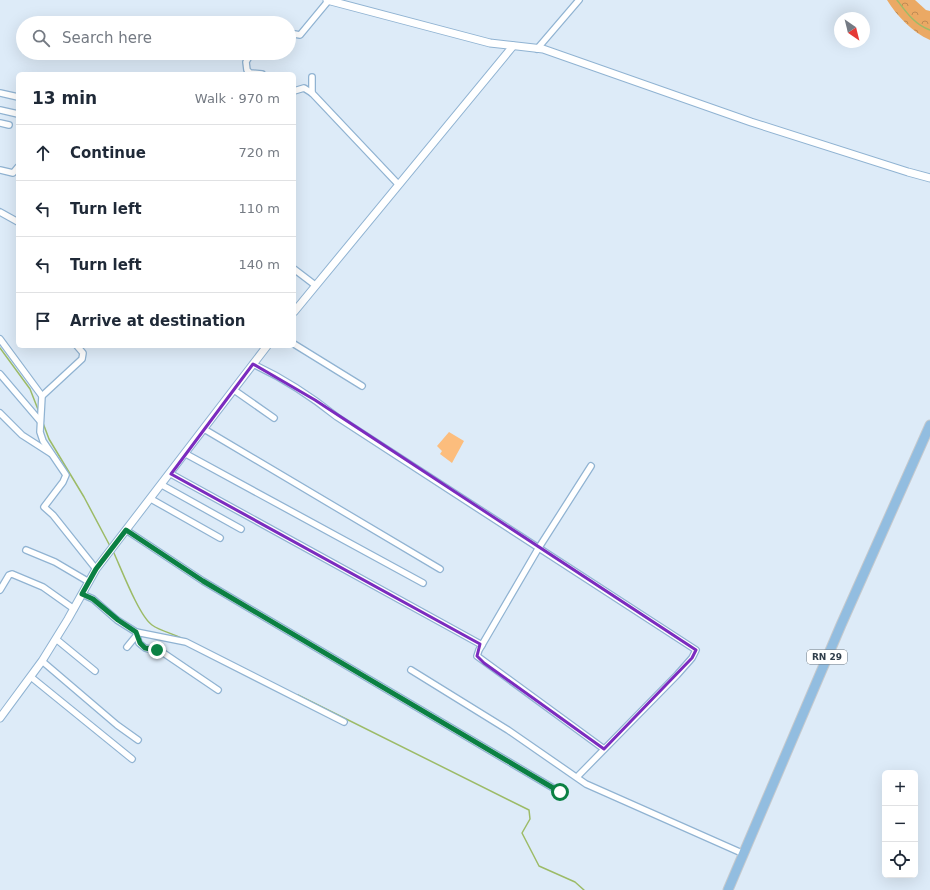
<!DOCTYPE html>
<meta charset="utf-8">
<style>
:root{--surface:#fff;--page:#f6f6f7;--text:#1f2937;--muted:#747a83;--line:#e0e1e3}
body{margin:0;font-family:"DejaVu Sans",sans-serif;background:var(--page);color:var(--text)}
.controls{position:absolute;right:12px;bottom:12px;display:grid;overflow:hidden;border-radius:6px;box-shadow:0 4px 16px #0002}
.controls button{width:36px;height:36px;display:grid;place-items:center;padding:0;border:0;border-bottom:1px solid var(--line);background:var(--surface);color:var(--text);font:20px sans-serif}
.compass{position:absolute;left:834px;top:12px;width:36px;height:36px;border-radius:50%;background:var(--surface);box-shadow:0 4px 16px #0002;rotate:145deg}
.stop{position:absolute;width:12px;height:12px;margin:-9px;border:3px solid #0b8043;border-radius:50%;background:#fff}
.stop.end{background:#0b8043;border-color:#fff;box-shadow:0 1px 4px #0008}
.list{margin:0;padding:0;list-style:none}
h2{display:flex;justify-content:space-between;align-items:center;height:52px;margin:0;padding:0 16px;font-size:17px}
h2 small{font-size:13px;font-weight:400;color:var(--muted)}
.list li{display:grid;grid-template-columns:26px 1fr auto;gap:12px;align-items:center;box-sizing:border-box;height:56px;padding:0 16px;border-top:1px solid var(--line)}
.list b{display:block;font-size:15px;white-space:nowrap}
.list em{font-size:13px;font-style:normal;color:var(--muted)}
.icon{flex:none;width:22px;height:22px;fill:none;stroke:currentColor;stroke-width:2;stroke-linecap:round;stroke-linejoin:round}
.map{position:relative;flex:none;width:930px;height:890px;overflow:hidden}
.search{position:absolute;background:var(--surface);box-shadow:0 4px 16px #0002;left:16px;top:16px;width:280px;height:44px;display:flex;align-items:center;gap:10px;box-sizing:border-box;padding:0 14px;border-radius:22px;color:var(--muted);font-size:15px}
.panel{position:absolute;background:var(--surface);box-shadow:0 4px 16px #0002;left:16px;top:72px;width:280px;height:276px;border-radius:6px}
.map>svg:first-child{display:block}
</style>
<div class="map">
<svg width="930" height="890" viewBox="0 0 930 890">
<defs>
<pattern id="forest-crowns" width="20" height="18" patternUnits="userSpaceOnUse"><rect width="20" height="18" fill="#eba964"/><path d="M2 6a3 3 0 1 1 6 0M12 15a3 3 0 1 1 6 0" fill="none" stroke="#bf8b54"/></pattern>
</defs>
<rect width="100%" height="100%" fill="#ddebf8"/>
<path fill="#fcbd7d" d="M449,432L464,441L452,463L440,454L442,451L437,446Z"/>
<path fill="url(#forest-crowns)" d="M887,0H915L926,10L930,11V40C912,32 897,16 887,0Z"/>
<g fill="none" stroke-linecap="round" stroke-linejoin="round">
<g stroke="#9cbb67" stroke-width="1.5">
<path d="M897,0C906,12 915,25 930,30"/>
<path d="M0,348L30,389L39,412"/>
<path d="M43,423L49,439L84,497L110,546"/>
<path d="M113,551C121,568 139,616 152,625C162,632 173,633 183,639"/>
<path d="M298,695L529,810L530,819L522,833L539,866L575,882L584,890"/>
</g>
<g stroke="#90b3d2" stroke-width="8">
<g id="minor">
<path d="M289,33L300,35L329,0"/>
<path d="M537,49L579,0"/>
<path d="M251,53L246,62L247,70L250,73L262,74"/>
<path d="M294,91L304,88L312,93L398,184"/>
<path d="M0,93L18,97"/>
<path d="M312,93V77"/>
<path d="M0,110L18,114"/>
<path d="M0,123L9,125"/>
<path d="M0,170L13,173L18,167"/>
<path d="M0,212L18,222"/>
<path d="M294,269L315,285"/>
<path d="M0,339L42,396L40,432L43,441L66,475L63,482L44,507L53,515L96,569"/>
<path d="M294,344L362,386"/>
<path d="M253,364C283,378 311,396 337,417L696,650L692,658L677,675L577,777"/>
<path d="M0,374L40,421"/>
<path d="M234,390L274,418"/>
<path d="M42,396L82,359L83,353L77,346"/>
<path d="M0,413L22,435L50,453"/>
<path d="M204,429L440,569"/>
<path d="M186,454L423,583"/>
<path d="M591,466L538,549L479,650L477,656L604,749"/>
<path d="M171,474L482,645"/>
<path d="M162,485L241,529"/>
<path d="M151,499L220,538"/>
<path d="M126,530L203,581L560,792"/>
<path d="M26,550L55,562L89,582"/>
<path d="M0,590L9,575L12,574L43,587L74,609"/>
<path d="M82,594L93,599L117,620L136,632L186,642L344,722"/>
<path d="M136,632L139,643L145,648L162,652L218,690"/>
<path d="M56,639L95,671"/>
<path d="M127,647L136,636"/>
<path d="M42,661L117,725L138,740"/>
<path d="M411,670L508,730L586,784L744,854"/>
<path d="M31,677L132,759"/>
</g>
</g>
<g stroke="#90b3d2" stroke-width="9">
<g id="tertiary">
<path d="M327,0L490,43L543,49L751,122L908,172L930,178"/>
<path d="M294,312L513,46"/>
<path d="M0,718L42,661L68,619L96,569L267,346"/>
</g>
</g>
<g stroke="#c5c9cd" stroke-width="11">
<path id="primary" d="M728,890L841,625L930,425"/>
</g>
<use href="#minor" stroke="#fff" stroke-width="5.5"/>
<use href="#tertiary" stroke="#fff" stroke-width="7"/>
<use href="#primary" stroke="#92bde0" stroke-width="9"/>
</g>
<g fill="none" stroke-linecap="round" stroke-linejoin="round">
<path stroke="#0b8043" stroke-width="5" d="M157,650L145,648L140,643L136,632L118,620L93,599L82,594L96,569L126,530L203,581L560,792"/>
</g>
<path fill="none" stroke="#7b2cbf" stroke-width="3" stroke-linejoin="round" d="M253,364L315,400L696,650L692,658L604,749L484,663L477,656L480,644L171,474Z"/>
<g text-anchor="middle" dominant-baseline="central" stroke-width="4" stroke-linejoin="round" paint-order="stroke">
<rect fill="#fff" stroke="#6e7881" stroke-width="1" x="807" y="650" width="40" height="14" rx="3"/>
<g font-size="9" font-weight="bold" fill="#303e4b">
<text x="827" y="657">RN 29</text>
</g>
</g>
</svg>
<div class="controls">
<button>+</button>
<button>−</button>
<button><svg class="icon" aria-label="locate" viewBox="0 0 24 24"><circle cx="12" cy="12" r="6"/><path d="M12 2v4M12 18v4M2 12h4M18 12h4"/></svg></button>
</div>
<svg class="compass" viewBox="-18 -18 36 36"><path d="M0-13l5 13h-10z" fill="#e53935"/><path d="M0 13l5-13h-10z" fill="#747a83"/></svg>
<div class="stop" style="left:560px;top:792px"></div>
<div class="stop end" style="left:157px;top:650px"></div>
<div class="search"><svg class="icon" aria-label="search" viewBox="0 0 24 24"><circle cx="10" cy="10" r="6"/><path d="M15 15l6 6"/></svg>Search here</div>
<section class="panel">
<h2>13 min<small>Walk · 970 m</small></h2>
<ul class="list">
<li><svg class="icon" aria-label="ahead" viewBox="0 0 24 24"><path d="M12 20V5M6 11l6-6 6 6"/></svg><div><b>Continue</b></div><em>720 m</em></li>
<li><svg class="icon" aria-label="left" viewBox="0 0 24 24"><path d="M17 20v-9H6M10 6l-5 5 5 5"/></svg><div><b>Turn left</b></div><em>110 m</em></li>
<li><svg class="icon" aria-label="left" viewBox="0 0 24 24"><path d="M17 20v-9H6M10 6l-5 5 5 5"/></svg><div><b>Turn left</b></div><em>140 m</em></li>
<li><svg class="icon" aria-label="arrive" viewBox="0 0 24 24"><path d="M6 21V4h12l-3 4 3 4H6"/></svg><div><b>Arrive at destination</b></div></li>
</ul>
</section>
</div>
